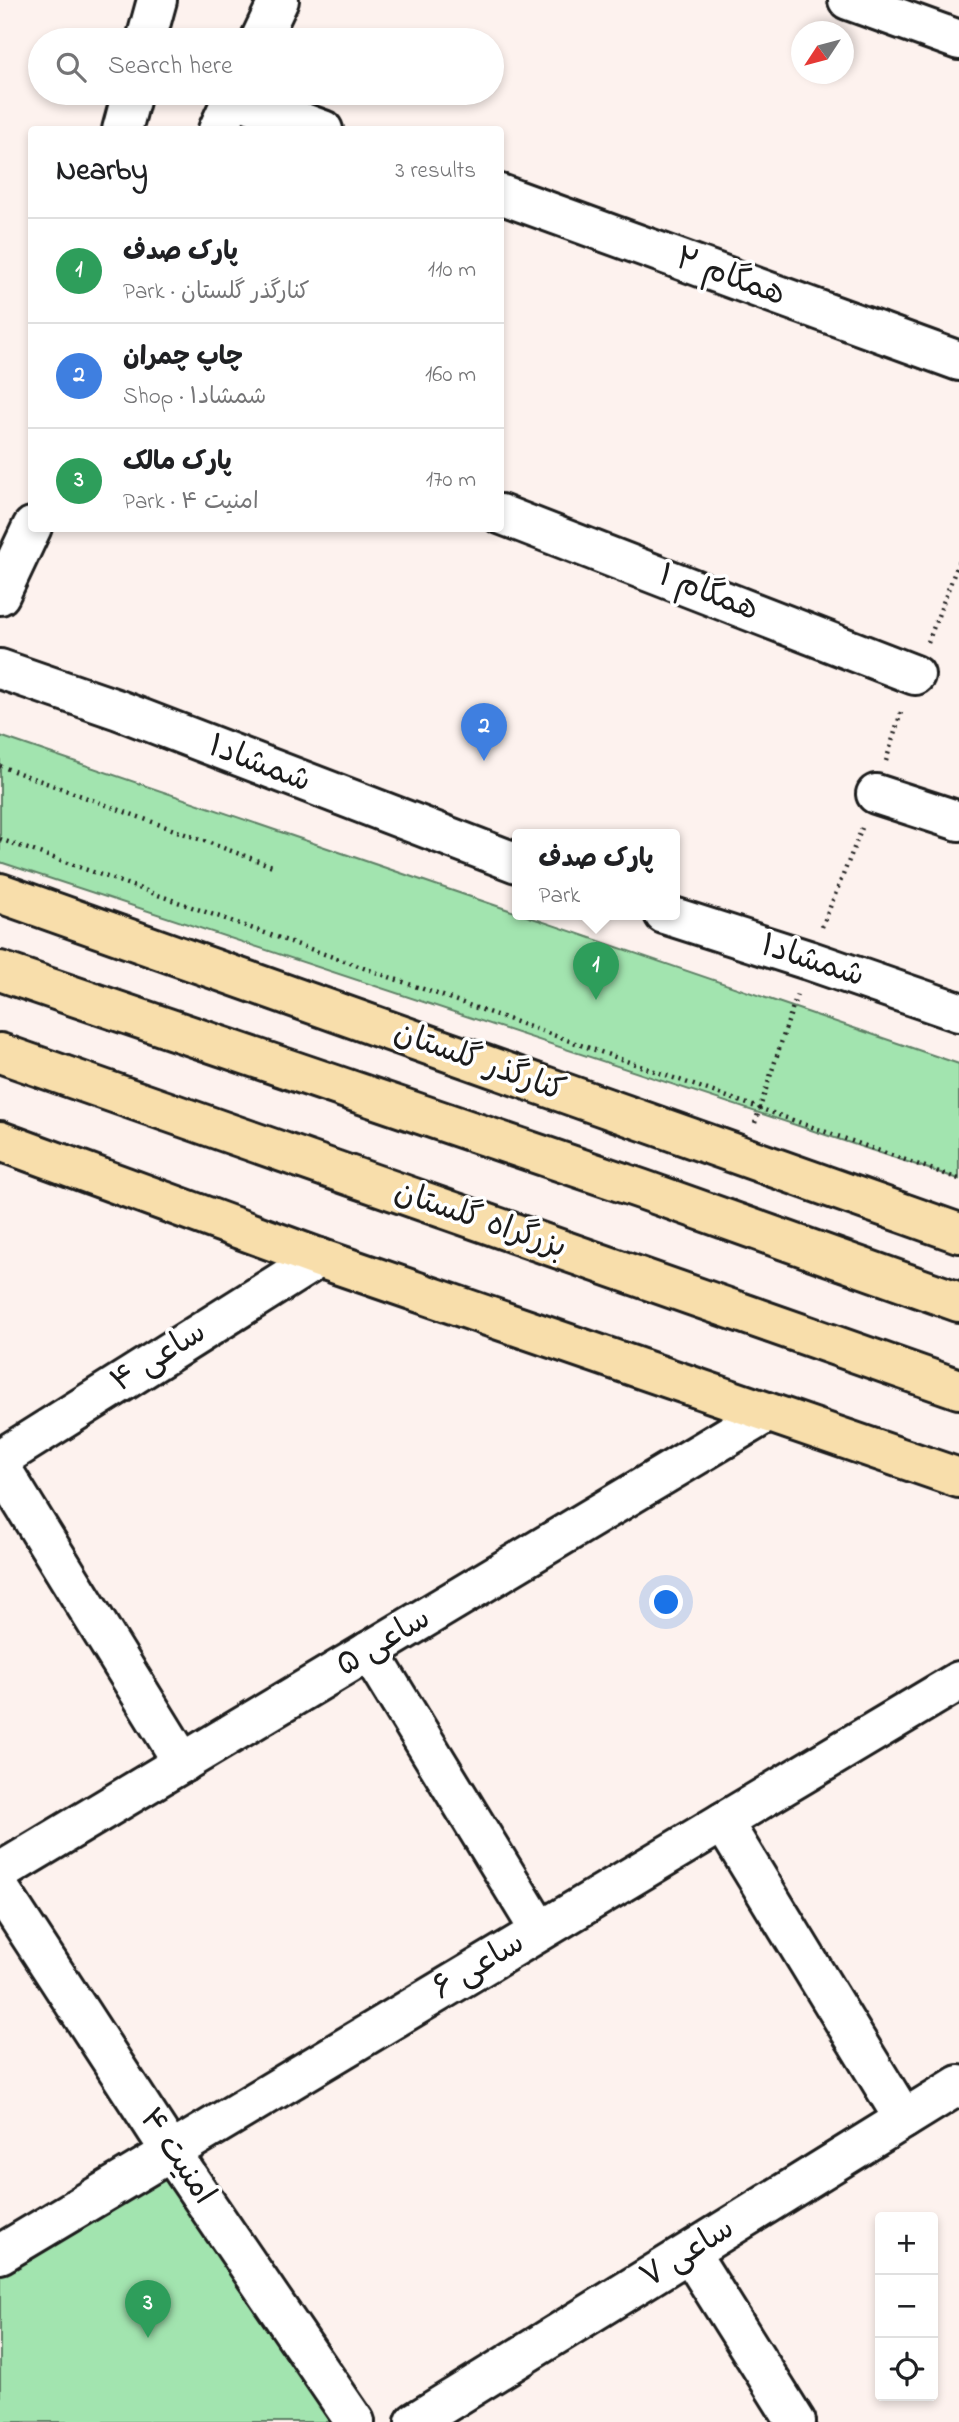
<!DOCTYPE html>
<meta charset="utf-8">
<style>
:root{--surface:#fff;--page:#f6f6f6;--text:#202124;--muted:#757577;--line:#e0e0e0;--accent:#c8321e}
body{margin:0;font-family:"Indie Flower","Playpen Sans Arabic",sans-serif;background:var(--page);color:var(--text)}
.controls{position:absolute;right:21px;bottom:21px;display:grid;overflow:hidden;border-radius:7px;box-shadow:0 4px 10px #0003}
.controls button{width:63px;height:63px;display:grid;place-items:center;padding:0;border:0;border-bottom:2px solid var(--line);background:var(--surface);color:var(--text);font:35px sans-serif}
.compass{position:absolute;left:791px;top:21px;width:63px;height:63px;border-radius:50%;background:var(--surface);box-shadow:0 4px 10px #0003;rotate:234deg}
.you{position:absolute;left:667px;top:1603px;width:24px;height:24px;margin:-18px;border:5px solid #fff;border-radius:50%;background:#1a73e8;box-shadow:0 0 0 10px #1a73e833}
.badge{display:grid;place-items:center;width:46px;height:46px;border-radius:50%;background:var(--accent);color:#fff;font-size:23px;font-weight:700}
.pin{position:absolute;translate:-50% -58px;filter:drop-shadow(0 2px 4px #0008)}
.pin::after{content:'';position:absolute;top:37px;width:24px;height:21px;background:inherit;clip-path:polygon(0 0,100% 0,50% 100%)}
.popup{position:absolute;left:512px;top:829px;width:168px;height:91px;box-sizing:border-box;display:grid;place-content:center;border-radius:7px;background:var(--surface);filter:drop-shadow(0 2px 5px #0005);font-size:23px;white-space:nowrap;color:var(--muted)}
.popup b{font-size:26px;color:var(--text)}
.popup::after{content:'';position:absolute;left:50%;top:100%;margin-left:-14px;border:14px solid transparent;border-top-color:var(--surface)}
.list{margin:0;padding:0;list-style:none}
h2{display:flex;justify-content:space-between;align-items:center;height:91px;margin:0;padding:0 28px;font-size:30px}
h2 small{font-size:23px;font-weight:400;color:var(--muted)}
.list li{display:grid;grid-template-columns:46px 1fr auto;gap:21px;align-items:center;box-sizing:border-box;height:105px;padding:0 28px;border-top:2px solid var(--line)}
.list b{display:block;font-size:26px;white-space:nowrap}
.list p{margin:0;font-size:23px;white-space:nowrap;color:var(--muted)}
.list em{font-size:23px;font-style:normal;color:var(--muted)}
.icon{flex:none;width:38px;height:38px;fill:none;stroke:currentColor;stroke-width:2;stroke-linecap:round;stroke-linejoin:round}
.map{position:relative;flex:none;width:959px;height:2422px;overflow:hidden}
.search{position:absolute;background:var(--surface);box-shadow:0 4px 10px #0003;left:28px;top:28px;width:476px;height:77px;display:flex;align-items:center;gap:18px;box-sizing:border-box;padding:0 24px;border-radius:38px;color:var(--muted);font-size:26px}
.panel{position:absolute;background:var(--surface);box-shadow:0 4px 10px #0003;left:28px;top:126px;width:476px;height:406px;border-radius:7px}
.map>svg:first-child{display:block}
</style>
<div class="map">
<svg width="959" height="2422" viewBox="0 0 959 2422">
<rect width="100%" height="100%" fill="#fdf2ee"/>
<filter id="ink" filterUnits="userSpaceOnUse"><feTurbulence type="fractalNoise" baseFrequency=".0143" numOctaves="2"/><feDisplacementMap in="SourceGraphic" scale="14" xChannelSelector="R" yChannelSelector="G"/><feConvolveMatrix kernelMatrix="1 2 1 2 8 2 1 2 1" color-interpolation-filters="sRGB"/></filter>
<g filter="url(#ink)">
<g fill="#a2e4af" stroke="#5f8066" stroke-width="2">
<path d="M0,736L959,1064V1179L0,862Z"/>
<path d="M171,2152L353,2422H0V2254Z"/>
</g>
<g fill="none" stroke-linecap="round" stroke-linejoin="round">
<g stroke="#1c1c1c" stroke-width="44">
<g id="minor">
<path d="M848,0L959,40"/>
<path d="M146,40L157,0"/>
<path d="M260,40L279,0"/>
<path d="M233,97L323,130"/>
<path d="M122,130L132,93"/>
<path d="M218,130L235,93"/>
<path d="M500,194L959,361"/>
<path d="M500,514L915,675"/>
<path d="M0,595L32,527"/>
<path d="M0,669L119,710L517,863"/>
<path d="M876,794L959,821"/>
<path d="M664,914L808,960L959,1012"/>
<path d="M0,1459L319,1258"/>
<path d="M0,1466L183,1763"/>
<path d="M369,1651L540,1931"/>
<path d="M723,1822L904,2119"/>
<path d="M0,1872L767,1413"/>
<path d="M0,1889L171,2152L355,2422"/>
<path d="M690,2253L796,2422"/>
<path d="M0,2254L959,1681"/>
<path d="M415,2422L959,2085"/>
</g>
</g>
<g stroke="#1c1c1c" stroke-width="44">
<g id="major">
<path d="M0,893L959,1233"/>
<path d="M0,1141L319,1258L959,1478"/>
</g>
</g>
<g stroke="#1c1c1c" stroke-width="44">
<g id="highway">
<path d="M0,971L641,1189L959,1302"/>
<path d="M0,1053L959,1389"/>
</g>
</g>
<g stroke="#1c1c1c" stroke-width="4.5" stroke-dasharray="2 5" stroke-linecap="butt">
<path d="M928,642L959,561"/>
<path d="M886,761L902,709"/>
<path d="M0,766L275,867"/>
<path d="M0,839L959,1179"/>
<path d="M822,927L862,828"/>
<path d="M755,1123L797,994"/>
</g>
<use href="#minor" stroke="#fff" stroke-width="38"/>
<use href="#major" stroke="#f8deab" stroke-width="38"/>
<use href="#highway" stroke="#f8deab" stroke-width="38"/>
</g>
</g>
<g text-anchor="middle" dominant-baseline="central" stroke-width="7" stroke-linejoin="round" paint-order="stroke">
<g font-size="32" fill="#1c1c1c" stroke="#fff">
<text transform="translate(730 278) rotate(20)">همگام ۲</text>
<text transform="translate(708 594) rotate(21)">همگام ۱</text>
<text transform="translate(259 765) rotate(21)">شمشاد۱</text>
<text transform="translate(812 962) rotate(18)">شمشاد۱</text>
<text transform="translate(479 1063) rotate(20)">کنارگذر گلستان</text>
<text transform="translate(480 1221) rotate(19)">بزرگراه گلستان</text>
<text transform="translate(159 1358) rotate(-32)">ساعی ۴</text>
<text transform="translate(384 1643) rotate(-31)">ساعی ۵</text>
<text transform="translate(479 1967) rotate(-31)">ساعی ۶</text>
<text transform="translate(176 2157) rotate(56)">امنیت ۴</text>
<text transform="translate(688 2254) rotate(-32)">ساعی ۷</text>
</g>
</g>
</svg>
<div class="controls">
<button>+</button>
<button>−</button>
<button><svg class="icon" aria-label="locate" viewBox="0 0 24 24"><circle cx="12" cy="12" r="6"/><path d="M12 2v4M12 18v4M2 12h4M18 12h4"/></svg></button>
</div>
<svg class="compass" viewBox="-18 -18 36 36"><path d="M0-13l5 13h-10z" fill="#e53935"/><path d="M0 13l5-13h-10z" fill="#757577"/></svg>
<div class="you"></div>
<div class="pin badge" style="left:596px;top:1000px;background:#2e9e5b">1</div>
<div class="popup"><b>پارک صدف</b>Park</div>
<div class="pin badge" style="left:484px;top:761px;background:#3f7fe0">2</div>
<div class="pin badge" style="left:148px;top:2338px;background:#2e9e5b">3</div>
<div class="search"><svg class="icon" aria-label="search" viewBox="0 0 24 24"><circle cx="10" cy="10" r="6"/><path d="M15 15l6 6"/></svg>Search here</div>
<section class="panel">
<h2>Nearby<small>3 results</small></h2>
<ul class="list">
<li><span class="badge" style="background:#2e9e5b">1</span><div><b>پارک صدف</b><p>Park · کنارگذر گلستان</p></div><em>110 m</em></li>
<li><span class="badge" style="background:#3f7fe0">2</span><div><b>چاپ چمران</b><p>Shop · شمشاد۱</p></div><em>160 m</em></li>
<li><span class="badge" style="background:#2e9e5b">3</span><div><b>پارک مالک</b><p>Park · امنیت ۴</p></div><em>170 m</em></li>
</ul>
</section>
</div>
